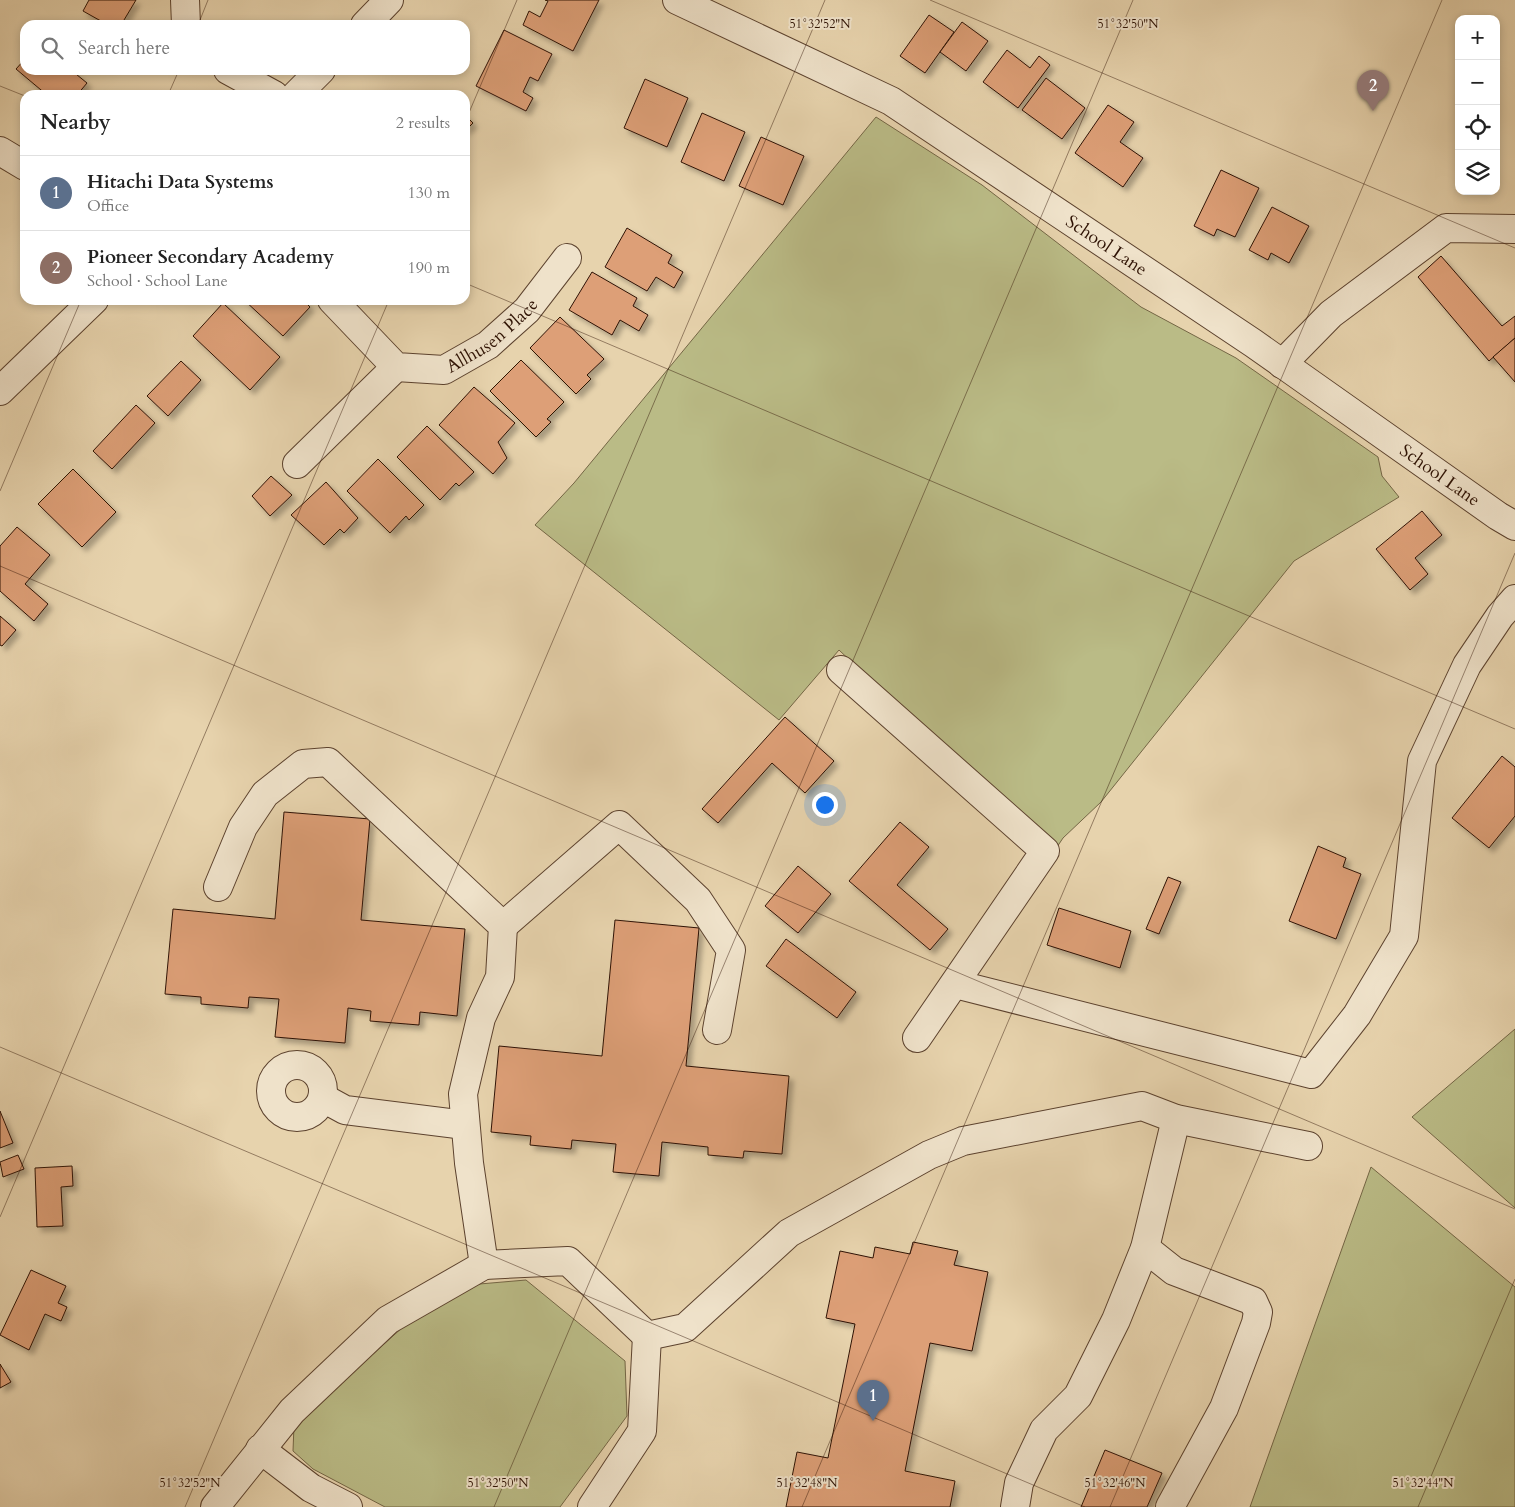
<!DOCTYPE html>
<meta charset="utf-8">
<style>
:root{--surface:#fff;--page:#f6f6f6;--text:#222;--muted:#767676;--line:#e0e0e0;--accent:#0b8043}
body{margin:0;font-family:Cardo,serif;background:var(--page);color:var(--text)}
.controls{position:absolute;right:15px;top:15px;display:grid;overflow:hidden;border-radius:10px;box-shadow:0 2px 8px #0003}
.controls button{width:45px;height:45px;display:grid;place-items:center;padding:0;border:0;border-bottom:1px solid var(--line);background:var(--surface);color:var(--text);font:25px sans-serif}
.you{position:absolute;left:824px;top:804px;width:18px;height:18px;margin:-12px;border:4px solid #fff;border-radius:50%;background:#1a73e8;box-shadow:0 0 0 8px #1a73e833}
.badge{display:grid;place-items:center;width:32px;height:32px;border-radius:50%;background:var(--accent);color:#fff;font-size:16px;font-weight:700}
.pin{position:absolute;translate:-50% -41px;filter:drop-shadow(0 1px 2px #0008)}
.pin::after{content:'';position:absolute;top:26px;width:18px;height:15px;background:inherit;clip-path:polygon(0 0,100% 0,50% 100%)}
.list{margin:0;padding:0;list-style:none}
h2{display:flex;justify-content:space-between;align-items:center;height:65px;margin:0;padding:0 20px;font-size:21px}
h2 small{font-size:16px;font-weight:400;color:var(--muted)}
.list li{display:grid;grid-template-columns:32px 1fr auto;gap:15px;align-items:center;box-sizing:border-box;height:75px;padding:0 20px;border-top:1px solid var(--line)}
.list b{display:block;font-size:19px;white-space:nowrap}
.list p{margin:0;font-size:16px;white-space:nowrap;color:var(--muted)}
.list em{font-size:16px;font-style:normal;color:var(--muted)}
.icon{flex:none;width:28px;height:28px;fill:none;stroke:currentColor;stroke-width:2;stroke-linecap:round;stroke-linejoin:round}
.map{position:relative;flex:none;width:1515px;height:1507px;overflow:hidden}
.search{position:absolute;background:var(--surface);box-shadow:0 2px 8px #0003;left:20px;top:20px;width:450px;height:55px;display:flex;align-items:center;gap:12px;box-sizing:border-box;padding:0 18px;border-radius:15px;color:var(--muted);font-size:19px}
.panel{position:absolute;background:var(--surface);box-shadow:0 2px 8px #0003;left:20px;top:90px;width:450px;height:215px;border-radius:15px}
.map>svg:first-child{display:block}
</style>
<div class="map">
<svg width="1515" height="1507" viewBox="0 0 1515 1507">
<defs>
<filter id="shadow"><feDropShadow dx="4.5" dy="4.5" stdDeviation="2.5" flood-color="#0004"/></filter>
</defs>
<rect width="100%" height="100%" fill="#e7d3ad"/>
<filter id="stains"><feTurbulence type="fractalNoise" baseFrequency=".004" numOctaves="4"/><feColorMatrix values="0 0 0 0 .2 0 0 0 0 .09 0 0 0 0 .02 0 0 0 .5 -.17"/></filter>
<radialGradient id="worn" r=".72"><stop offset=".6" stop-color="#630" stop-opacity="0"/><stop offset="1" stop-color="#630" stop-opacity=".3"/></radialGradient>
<g fill="#babb86" stroke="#746645">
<path d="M876,117L982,185L1141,307L1236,358L1378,457L1382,476L1399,497L1294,561L1101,802L1063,838L1053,853L839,650L779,720L535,525L574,483Z"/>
<path d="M1515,1029V1208L1412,1117Z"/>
<path d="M1371,1167L1515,1287V1507H1250Z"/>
<path d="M526,1280L625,1361L627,1416L560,1507H385L313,1469L293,1451L294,1425L404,1326L468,1285Z"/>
</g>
<g fill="#dd9f77" stroke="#2e1204" filter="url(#shadow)">
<path d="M89,0H136L121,25H108L83,11Z"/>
<path d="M545,0H599L573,51L523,25L529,11L540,17L548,1Z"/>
<path d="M929,15L954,32L925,73L900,56Z"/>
<path d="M962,22L988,41L966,71L940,52Z"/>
<path d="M504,30L552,54L538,81L530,77L523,92L533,98L526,111L476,86Z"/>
<path d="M1007,50L1030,68L1039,56L1050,65L1018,108L983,82Z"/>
<path d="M25,59V70H71L87,83L77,95H47L16,69Z"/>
<path d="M1046,78L1085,108L1062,139L1022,110Z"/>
<path d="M645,79L688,98L667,147L624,128Z"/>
<path d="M1108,105L1134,122L1120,142L1143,158L1123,187L1075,153Z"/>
<path d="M702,113L745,132L724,181L681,162Z"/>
<path d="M465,115L473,123L465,131Z"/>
<path d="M761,137L804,156L783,205L739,186Z"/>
<path d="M1221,170L1259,188L1235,237L1217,229L1214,236L1194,226Z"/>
<path d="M1272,207L1309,226L1289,263L1271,253L1268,260L1249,250Z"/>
<path d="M627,228L672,255L668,263L683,272L674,288L656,277L647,291L605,267Z"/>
<path d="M1441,256L1502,326L1515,316V338L1489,361L1418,277Z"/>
<path d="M592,272L637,298L633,306L648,315L639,331L620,320L612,335L569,310Z"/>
<path d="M244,300H303L310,307L283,336Z"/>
<path d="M223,303L280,357L250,390L193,336Z"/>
<path d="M560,317L604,359L587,375L591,379L576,394L530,348Z"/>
<path d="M1515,338V382L1493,357Z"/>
<path d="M521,360L564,402L547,419L551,422L536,437L490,391Z"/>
<path d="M181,361L201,380L168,416L147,396Z"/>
<path d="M474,387L515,423L498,442L507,458L493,474L439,425Z"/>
<path d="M136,405L155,423L112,469L93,451Z"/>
<path d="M427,426L474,472L459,486L456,483L440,500L397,457Z"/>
<path d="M378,459L424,505L409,520L406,516L390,533L347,491Z"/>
<path d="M73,469L116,512L82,547L38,504Z"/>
<path d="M271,476L292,495L270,516L252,496Z"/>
<path d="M326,482L358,518L344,533L340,529L324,545L291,515Z"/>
<path d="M1422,511L1442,535L1415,558L1428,574L1410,590L1376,549Z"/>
<path d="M17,527L50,555L25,584L48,604L34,621L0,591V546Z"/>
<path d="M0,616L16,630L2,646L0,645Z"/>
<path d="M785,717L834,761L805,793L772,763L718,823L702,809Z"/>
<path d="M1502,756L1515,767V816L1489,848L1452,818Z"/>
<path d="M284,812L370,819L361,920L465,929L457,1016L420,1012L419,1025L370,1021L371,1011L348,1008L345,1043L275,1037L279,999L249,997L248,1008L201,1004V997L165,994L173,909L275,919Z"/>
<path d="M900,822L929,847L897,885L948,929L930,950L849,881Z"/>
<path d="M1318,846L1346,858L1343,867L1361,874L1336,939L1289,921Z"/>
<path d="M798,866L831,894L798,933L765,906Z"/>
<path d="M1168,877L1181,882L1159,934L1146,929Z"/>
<path d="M1059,908L1131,931L1120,968L1047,945Z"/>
<path d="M615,920L699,928L686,1066L789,1076L782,1154L744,1151L743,1158L708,1155V1147L662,1142L659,1176L613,1172L616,1144L572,1140L571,1149L530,1145L531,1136L491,1132L499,1046L602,1056Z"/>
<path d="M786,939L856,992L837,1018L766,966Z"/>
<path d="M0,1111L13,1143L0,1148Z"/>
<path d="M18,1155L24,1169L3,1177L0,1162Z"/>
<path d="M72,1166L73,1186L61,1187L63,1226L37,1227L35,1168Z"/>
<path d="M913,1242L958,1251L954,1265L988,1272L972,1351L930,1343L905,1471L955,1481L950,1507H786L797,1452L828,1458L855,1324L826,1318L840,1251L873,1258L875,1247L910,1254Z"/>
<path d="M31,1270L66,1286L58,1303L67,1307L61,1321L45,1314L29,1350L0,1335Z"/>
<path d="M0,1364L11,1382L0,1388Z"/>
<path d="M1105,1450L1162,1473L1147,1507H1081Z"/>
</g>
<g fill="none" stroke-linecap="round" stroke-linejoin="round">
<g stroke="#5c422e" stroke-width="30">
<g id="minor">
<path d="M185,0L186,25"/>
<path id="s1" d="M677,0L891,101L1253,343L1498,516L1515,526"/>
<path d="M365,25L389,0"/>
<path d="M228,70L274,95"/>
<path d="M296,95L321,70"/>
<path d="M0,151L25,166"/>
<path id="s2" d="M332,300L396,367L444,370L488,345L527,310L567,258"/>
<path d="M1282,364L1331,314L1446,228L1515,229"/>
<path d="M0,391L94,300"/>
<path d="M297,464L396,367"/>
<path d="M841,670L1045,851L917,1038"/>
<path d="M218,887L243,827L265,794L303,764L328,762L503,926L500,977L481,1018L463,1094L469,1163L484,1265L568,1261L647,1336L685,1328L789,1233L929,1155L963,1141L1142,1106L1176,1119L1308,1146"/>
<path d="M503,926L619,825L698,900L731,950L717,1030"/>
<path d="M955,984L1311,1074L1357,1015L1404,936L1422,761L1467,665L1500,616L1515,599"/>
<circle cx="297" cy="1091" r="26"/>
<path d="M323,1098L345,1110L465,1125"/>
<path d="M1145,1248L1174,1271L1253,1301L1258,1312L1256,1323L1224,1408L1170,1507"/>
<path d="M260,1449L311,1488L348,1507"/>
<path d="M215,1507L292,1411L388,1320L484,1265"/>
<path d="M592,1507L642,1431L647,1336"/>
<path d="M1015,1507L1019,1483L1044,1430L1078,1396L1116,1320L1145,1248L1176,1119"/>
</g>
</g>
<use href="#minor" stroke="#efe2ca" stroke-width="28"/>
</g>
<path fill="none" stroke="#2e1204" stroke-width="1" stroke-opacity="0.45" d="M930,0L1515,248M198,25L208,0M0,86L25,96M168,95L179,70M465,122L517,0M465,283L1515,729M0,491L81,300M0,566L1515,1209M0,1047L1085,1507M0,1217L389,300M185,1507L825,0M494,1507L1133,0M802,1507L1442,0M1110,1507L1515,553M1418,1507L1515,1279"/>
<g text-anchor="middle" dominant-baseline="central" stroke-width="4" stroke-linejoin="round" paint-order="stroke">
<g font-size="18" fill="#2e1204" stroke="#efe2ca">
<text stroke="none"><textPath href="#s1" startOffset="496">School Lane</textPath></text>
<text stroke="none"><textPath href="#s2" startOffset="200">Allhusen Place</textPath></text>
<text stroke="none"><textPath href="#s1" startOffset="901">School Lane</textPath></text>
</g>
</g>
<g font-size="12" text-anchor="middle" fill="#2e1204" stroke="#efe2ca" stroke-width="4" stroke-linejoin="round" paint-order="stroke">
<text x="820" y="28">51°32'52"N</text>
<text x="1128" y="28">51°32'50"N</text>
<text x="190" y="1487">51°32'52"N</text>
<text x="498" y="1487">51°32'50"N</text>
<text x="807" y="1487">51°32'48"N</text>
<text x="1115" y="1487">51°32'46"N</text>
<text x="1423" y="1487">51°32'44"N</text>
</g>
<rect width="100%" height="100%" filter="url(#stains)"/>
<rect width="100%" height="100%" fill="url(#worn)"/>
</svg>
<div class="controls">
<button>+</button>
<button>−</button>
<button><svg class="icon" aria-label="locate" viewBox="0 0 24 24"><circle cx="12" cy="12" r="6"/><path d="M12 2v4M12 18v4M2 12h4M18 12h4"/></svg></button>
<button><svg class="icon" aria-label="layers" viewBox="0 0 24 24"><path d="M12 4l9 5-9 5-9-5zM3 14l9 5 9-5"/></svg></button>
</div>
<div class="you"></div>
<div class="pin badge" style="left:873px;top:1421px;background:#5c6f8a">1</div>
<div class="pin badge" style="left:1373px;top:111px;background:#8d6e63">2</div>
<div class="search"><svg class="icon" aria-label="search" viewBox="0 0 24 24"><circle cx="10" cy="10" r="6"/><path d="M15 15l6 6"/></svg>Search here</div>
<section class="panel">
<h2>Nearby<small>2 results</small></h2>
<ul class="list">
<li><span class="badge" style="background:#5c6f8a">1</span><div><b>Hitachi Data Systems</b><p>Office</p></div><em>130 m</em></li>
<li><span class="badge" style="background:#8d6e63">2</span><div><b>Pioneer Secondary Academy</b><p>School · School Lane</p></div><em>190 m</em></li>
</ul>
</section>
</div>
